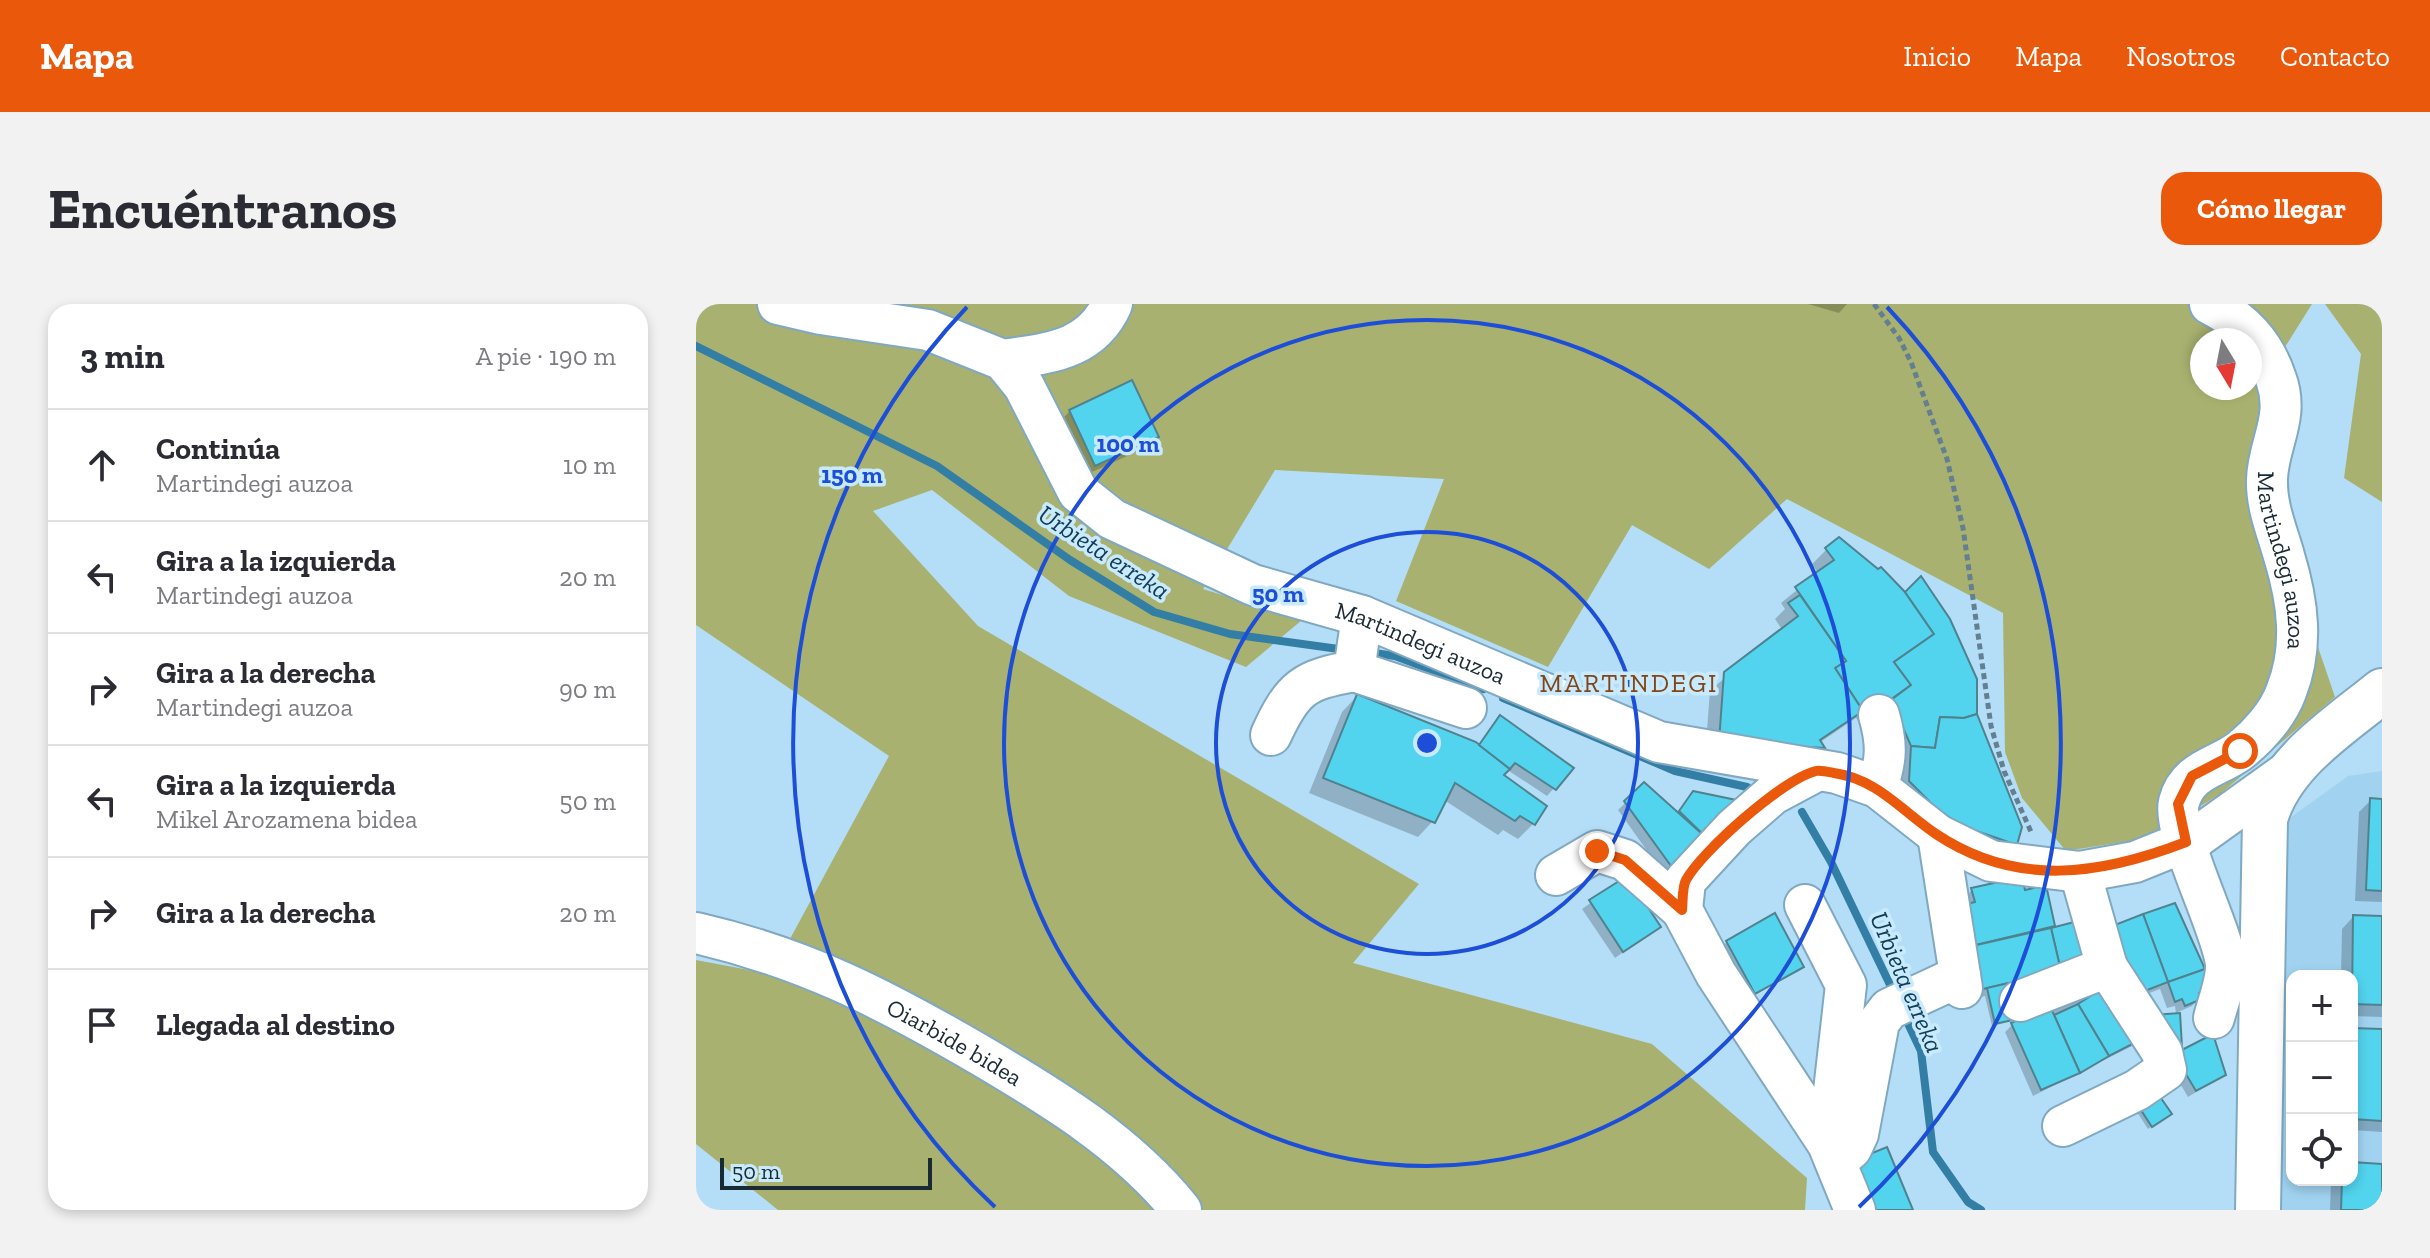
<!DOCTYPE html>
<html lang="es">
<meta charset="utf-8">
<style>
:root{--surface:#fff;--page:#f2f2f3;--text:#2b2b33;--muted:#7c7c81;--line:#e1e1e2;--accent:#ea580c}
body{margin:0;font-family:"Zilla Slab",serif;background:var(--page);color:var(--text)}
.controls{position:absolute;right:24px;bottom:24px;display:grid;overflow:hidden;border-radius:16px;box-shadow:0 4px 12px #0003}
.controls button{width:72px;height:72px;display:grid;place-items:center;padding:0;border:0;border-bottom:2px solid var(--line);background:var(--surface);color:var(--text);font:40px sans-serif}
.compass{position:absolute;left:1494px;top:24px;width:72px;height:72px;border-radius:50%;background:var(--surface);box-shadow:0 4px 12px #0003;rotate:170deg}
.scale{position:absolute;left:24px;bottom:20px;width:212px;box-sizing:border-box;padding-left:8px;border:4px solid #192a33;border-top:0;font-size:22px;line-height:28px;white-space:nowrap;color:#192a33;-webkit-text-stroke:6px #c8eafe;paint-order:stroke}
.stop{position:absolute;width:24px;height:24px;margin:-18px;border:6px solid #ea580c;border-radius:50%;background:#fff}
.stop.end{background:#ea580c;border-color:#fff;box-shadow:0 2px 8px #0008}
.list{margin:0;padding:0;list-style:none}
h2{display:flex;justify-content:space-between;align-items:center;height:104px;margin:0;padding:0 32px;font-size:34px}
h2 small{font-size:26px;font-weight:400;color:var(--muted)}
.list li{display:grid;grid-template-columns:52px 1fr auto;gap:24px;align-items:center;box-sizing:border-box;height:112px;padding:0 32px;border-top:2px solid var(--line)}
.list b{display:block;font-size:30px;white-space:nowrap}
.list p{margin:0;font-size:26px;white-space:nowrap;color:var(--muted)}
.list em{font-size:26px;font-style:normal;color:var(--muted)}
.icon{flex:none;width:44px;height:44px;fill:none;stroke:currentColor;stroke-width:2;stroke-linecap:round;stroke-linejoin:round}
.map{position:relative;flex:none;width:1686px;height:906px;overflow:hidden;border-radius:24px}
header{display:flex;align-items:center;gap:48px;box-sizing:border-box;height:112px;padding:0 40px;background:var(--accent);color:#fff}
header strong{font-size:38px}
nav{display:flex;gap:44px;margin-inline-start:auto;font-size:28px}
.intro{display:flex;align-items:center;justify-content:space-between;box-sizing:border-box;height:192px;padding:0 48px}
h1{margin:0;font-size:56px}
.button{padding:20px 36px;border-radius:24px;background:var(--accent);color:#fff;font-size:28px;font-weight:700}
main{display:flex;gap:48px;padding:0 48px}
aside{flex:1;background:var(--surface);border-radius:24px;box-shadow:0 4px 12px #0003}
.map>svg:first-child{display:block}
</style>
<header>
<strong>Mapa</strong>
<nav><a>Inicio</a><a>Mapa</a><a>Nosotros</a><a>Contacto</a></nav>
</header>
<div class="intro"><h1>Encuéntranos</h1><a class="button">Cómo llegar</a></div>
<main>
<aside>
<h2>3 min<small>A pie · 190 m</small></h2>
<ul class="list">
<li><svg class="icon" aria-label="ahead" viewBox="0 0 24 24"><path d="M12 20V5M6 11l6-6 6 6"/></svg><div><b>Continúa</b><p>Martindegi auzoa</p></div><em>10 m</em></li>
<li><svg class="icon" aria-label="left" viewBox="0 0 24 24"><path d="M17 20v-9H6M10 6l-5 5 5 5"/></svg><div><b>Gira a la izquierda</b><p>Martindegi auzoa</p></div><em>20 m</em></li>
<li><svg class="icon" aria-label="right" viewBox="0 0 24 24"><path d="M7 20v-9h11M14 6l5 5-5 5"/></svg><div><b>Gira a la derecha</b><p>Martindegi auzoa</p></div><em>90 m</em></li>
<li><svg class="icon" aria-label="left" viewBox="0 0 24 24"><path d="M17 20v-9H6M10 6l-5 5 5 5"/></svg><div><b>Gira a la izquierda</b><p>Mikel Arozamena bidea</p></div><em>50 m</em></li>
<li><svg class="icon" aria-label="right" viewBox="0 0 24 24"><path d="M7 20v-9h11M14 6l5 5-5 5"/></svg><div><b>Gira a la derecha</b></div><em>20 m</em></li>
<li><svg class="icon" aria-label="arrive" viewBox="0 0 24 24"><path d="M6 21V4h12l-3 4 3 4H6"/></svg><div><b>Llegada al destino</b></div></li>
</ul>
</aside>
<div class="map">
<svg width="1686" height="906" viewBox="0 0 1686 906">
<rect width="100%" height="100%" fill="#b4def7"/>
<path fill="#a1d3f1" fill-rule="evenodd" d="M1686,467V906H1543L1544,550L1652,472ZM1596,672H1656V876H1596Z"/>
<g fill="#a9b170" fill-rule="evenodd">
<path d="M0,0H1616L1567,78L1610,308L1639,393L1524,490L1474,521L1452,534L1370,547L1326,494L1309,448L1307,309L1091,195L1013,265L936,221L852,363L700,297L748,175L579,166L507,285L606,316L550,363L373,292L236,186L177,207L282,322L723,580L657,659L956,740L1111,874L1109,906H82L0,840V656L75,670L193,452L0,321ZM1506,36H1554V84H1506Z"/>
<path d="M1629,0H1686V198L1648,174L1665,50Z"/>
</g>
<g fill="#0003">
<path d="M1112,0H1151L1143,9Z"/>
<path d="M374,107L460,132L449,144L387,172L362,119Z"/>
<path d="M1131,245L1279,415L1319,540L1307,551L1202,489L1183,406L1164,419L1160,414L1123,439L1127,444L1112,459L1009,453L1014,386L1087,327L1079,315L1089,305L1085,299L1122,269L1116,260Z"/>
<path d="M661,392L782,442L797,421L858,484L851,492L810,465L804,471L837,520L822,535L807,526L802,531L748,496L737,517L722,533L613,489L646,408Z"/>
<path d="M948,481L981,509L997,489L1041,499L974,579L922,506Z"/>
<path d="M1675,496L1686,497V598L1659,597L1663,508Z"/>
<path d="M930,574L962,623L919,654L886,605Z"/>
<path d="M1348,584L1356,626L1319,714L1296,722L1289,692L1262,698L1265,598L1276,586L1327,588Z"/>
<path d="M1657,613L1686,614V713L1656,712V672H1645L1646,625Z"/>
<path d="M1404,633L1511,685L1496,702L1482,708L1484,742L1479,702L1471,704L1464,685L1427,699L1440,740L1337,792L1309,728L1316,721L1389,682L1393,694L1416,681Z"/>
<path d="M1031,638L1106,662L1051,696L1023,646Z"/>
<path d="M1656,726L1686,727V828L1656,826Z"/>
<path d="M1472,759L1528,771L1492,793Z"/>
<path d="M1439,805L1470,813L1452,825Z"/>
<path d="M1656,860L1686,862V906H1634L1635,876H1656Z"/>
</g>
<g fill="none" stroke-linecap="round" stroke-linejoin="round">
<g stroke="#327ea4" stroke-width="8">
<path d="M0,42L241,162L374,256L458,308L534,330L650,346"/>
<path d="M671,348L699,352L787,385"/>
<path d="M807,394L979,467L1051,483"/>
<path d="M1106,508L1135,558L1198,689"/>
<path d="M1207,709L1225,747L1237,848L1272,898L1285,906"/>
</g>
</g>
<g fill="#52d4ef" stroke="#50828e" stroke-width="2">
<path d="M436,76L463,133L399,162L373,106Z"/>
<path d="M1143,233L1182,265L1185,263L1209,288L1238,330L1198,358L1215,381L1180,406L1167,407L1139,364L1150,357L1099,283L1138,256L1129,244Z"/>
<path d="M1225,272L1254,315L1281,375V410L1268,414L1244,413L1239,444L1215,442L1195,396L1215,381L1198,358L1238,330L1209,288Z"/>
<path d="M1104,291L1150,357L1139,364L1167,407L1124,436L1129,444L1023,438L1028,368L1102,312L1092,299Z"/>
<path d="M661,390L780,438L814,465L808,471L851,502L839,521L824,512L819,517L759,479L739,519L627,474Z"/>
<path d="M1281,410L1326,523L1321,541L1266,522L1240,504L1213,477L1215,442L1239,444L1244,413L1268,414Z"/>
<path d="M804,411L878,464L860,486L819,459L814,465L783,441Z"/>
<path d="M948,478L1015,538L983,573L928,497Z"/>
<path d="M997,487L1045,497L1015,538L983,507Z"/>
<path d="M1674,494L1686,495V587L1670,586Z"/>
<path d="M931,572L965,623L927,648L893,596Z"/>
<path d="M1326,573L1329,586L1350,581L1359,622L1263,645L1254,604L1279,598L1275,584Z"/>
<path d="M1479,599L1509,665L1472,678L1447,610Z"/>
<path d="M1079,609L1108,663L1059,690L1030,637Z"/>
<path d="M1447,610L1472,678L1436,692L1411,624Z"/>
<path d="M1657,611L1686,612V701L1656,700Z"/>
<path d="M1386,616L1396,659L1365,667L1355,624Z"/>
<path d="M1355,624L1365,667L1274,688L1263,645Z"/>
<path d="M1509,665L1513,685L1503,689L1506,695L1489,702L1486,695L1479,698L1472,678Z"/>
<path d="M1417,678L1450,733L1413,752L1382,700Z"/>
<path d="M1313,679L1321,715L1299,720L1291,684Z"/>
<path d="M1382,700L1413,752L1384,769L1358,711Z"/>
<path d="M1354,702L1384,769L1345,786L1315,719Z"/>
<path d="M1484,709L1486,743L1470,744L1457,711Z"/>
<path d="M1656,724L1686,725V817L1656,815Z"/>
<path d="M1517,730L1530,771L1500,787L1478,750Z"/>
<path d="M1460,787L1476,810L1456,823L1441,800Z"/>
<path d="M1191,843L1217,906H1173L1154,858Z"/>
<path d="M1656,858L1686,860V906H1645L1646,876H1656Z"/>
</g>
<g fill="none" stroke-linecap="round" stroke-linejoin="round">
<g stroke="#80a9c1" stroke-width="44">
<g id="minor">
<path id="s1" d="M82,0L125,10L232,26L307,56L328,82L382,188L416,215L557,281L666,312L963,438L1141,469L1181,483L1242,531L1295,557L1384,568L1439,558L1501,533L1593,467"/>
<path id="s2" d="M1514,0C1547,17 1568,39 1580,75C1594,113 1572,140 1571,175C1570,202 1581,227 1588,252C1602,298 1608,343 1590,388C1582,410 1563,431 1546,445C1523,464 1492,464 1483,498C1475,527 1526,624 1530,660C1531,676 1522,698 1518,714"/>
<path d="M307,56C352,49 395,47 416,0"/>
<path d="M658,367L770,404"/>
<path d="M575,431C597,383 608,376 658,367L666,312"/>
<path d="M1120,467L1077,490L1038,524L989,577L986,606L1020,670L1132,840L1159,906"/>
<path d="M1181,483C1191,456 1191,439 1183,411"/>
<path d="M1242,531L1266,684"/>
<path d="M860,571L901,547L929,556L986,606"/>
<path d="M1109,601L1150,681L1132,840"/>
<path id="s3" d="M0,629C109,654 188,695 284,751C357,794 431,839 485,906"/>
<path d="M1324,697L1411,663L1384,568"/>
<path d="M1367,822L1441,786L1470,766L1466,748L1411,663"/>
<path d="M1140,857L1155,845L1162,830L1183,718L1193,705L1264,672"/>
</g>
</g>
<g stroke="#80a9c1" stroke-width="48">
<path id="major" d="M1562,906L1569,515C1585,458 1642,423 1686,387"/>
</g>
<path stroke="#637f90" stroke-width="5" stroke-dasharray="6 4" stroke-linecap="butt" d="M1178,0L1203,34L1215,58L1251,155L1267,224L1295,422L1308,467L1336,530"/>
<use href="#minor" stroke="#fff" stroke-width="40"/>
<use href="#major" stroke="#fff" stroke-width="44"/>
</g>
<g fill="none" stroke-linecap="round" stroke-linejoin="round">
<path stroke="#ea580c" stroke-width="10" d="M901,547L929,556L986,606C987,597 986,583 990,576C1006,547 1087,475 1120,467C1124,466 1133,468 1138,469C1181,475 1206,507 1240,530C1321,584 1405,571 1490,538L1482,500L1496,472L1544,447"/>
</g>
<g fill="none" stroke="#1d4ed8" stroke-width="4">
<circle cx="731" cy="439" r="211"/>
<circle cx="731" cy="439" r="423"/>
<path d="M299 903A634 634 0 0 1 271 3M1191 3A634 634 0 0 1 1163 903"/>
</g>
<g text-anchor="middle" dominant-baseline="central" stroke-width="7" stroke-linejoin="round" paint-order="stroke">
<g font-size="24" fill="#192a33" stroke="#c8eafe">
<text stroke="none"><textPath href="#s2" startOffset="288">Martindegi auzoa</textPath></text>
<text stroke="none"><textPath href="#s1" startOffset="762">Martindegi auzoa</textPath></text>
<text stroke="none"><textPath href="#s3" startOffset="282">Oiarbide bidea</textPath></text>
</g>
<g font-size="26" font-style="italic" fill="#123c51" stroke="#c8eafe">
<text transform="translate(408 248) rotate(33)">Urbieta erreka</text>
<text transform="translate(1211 678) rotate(67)">Urbieta erreka</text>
</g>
<g font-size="26" letter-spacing="2" fill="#814516" stroke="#c8eafe">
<text x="933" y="379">MARTINDEGI</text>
</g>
</g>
<circle cx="731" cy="439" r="12" fill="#1d4ed8" stroke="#c8eafe" stroke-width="4"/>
<g font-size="24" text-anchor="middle" font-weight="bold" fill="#1d4ed8" stroke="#c8eafe" stroke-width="7" stroke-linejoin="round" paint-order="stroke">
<text x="432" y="148">100 m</text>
<text x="156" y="179">150 m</text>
<text x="582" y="298">50 m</text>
</g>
</svg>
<div class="controls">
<button>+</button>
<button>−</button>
<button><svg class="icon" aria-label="locate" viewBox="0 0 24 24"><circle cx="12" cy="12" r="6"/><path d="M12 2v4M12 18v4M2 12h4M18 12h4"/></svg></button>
</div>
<svg class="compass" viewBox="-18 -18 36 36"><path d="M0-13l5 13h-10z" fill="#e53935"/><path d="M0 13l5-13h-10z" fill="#7c7c81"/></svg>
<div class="scale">50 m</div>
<div class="stop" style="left:1544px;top:447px"></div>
<div class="stop end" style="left:901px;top:547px"></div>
</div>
</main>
